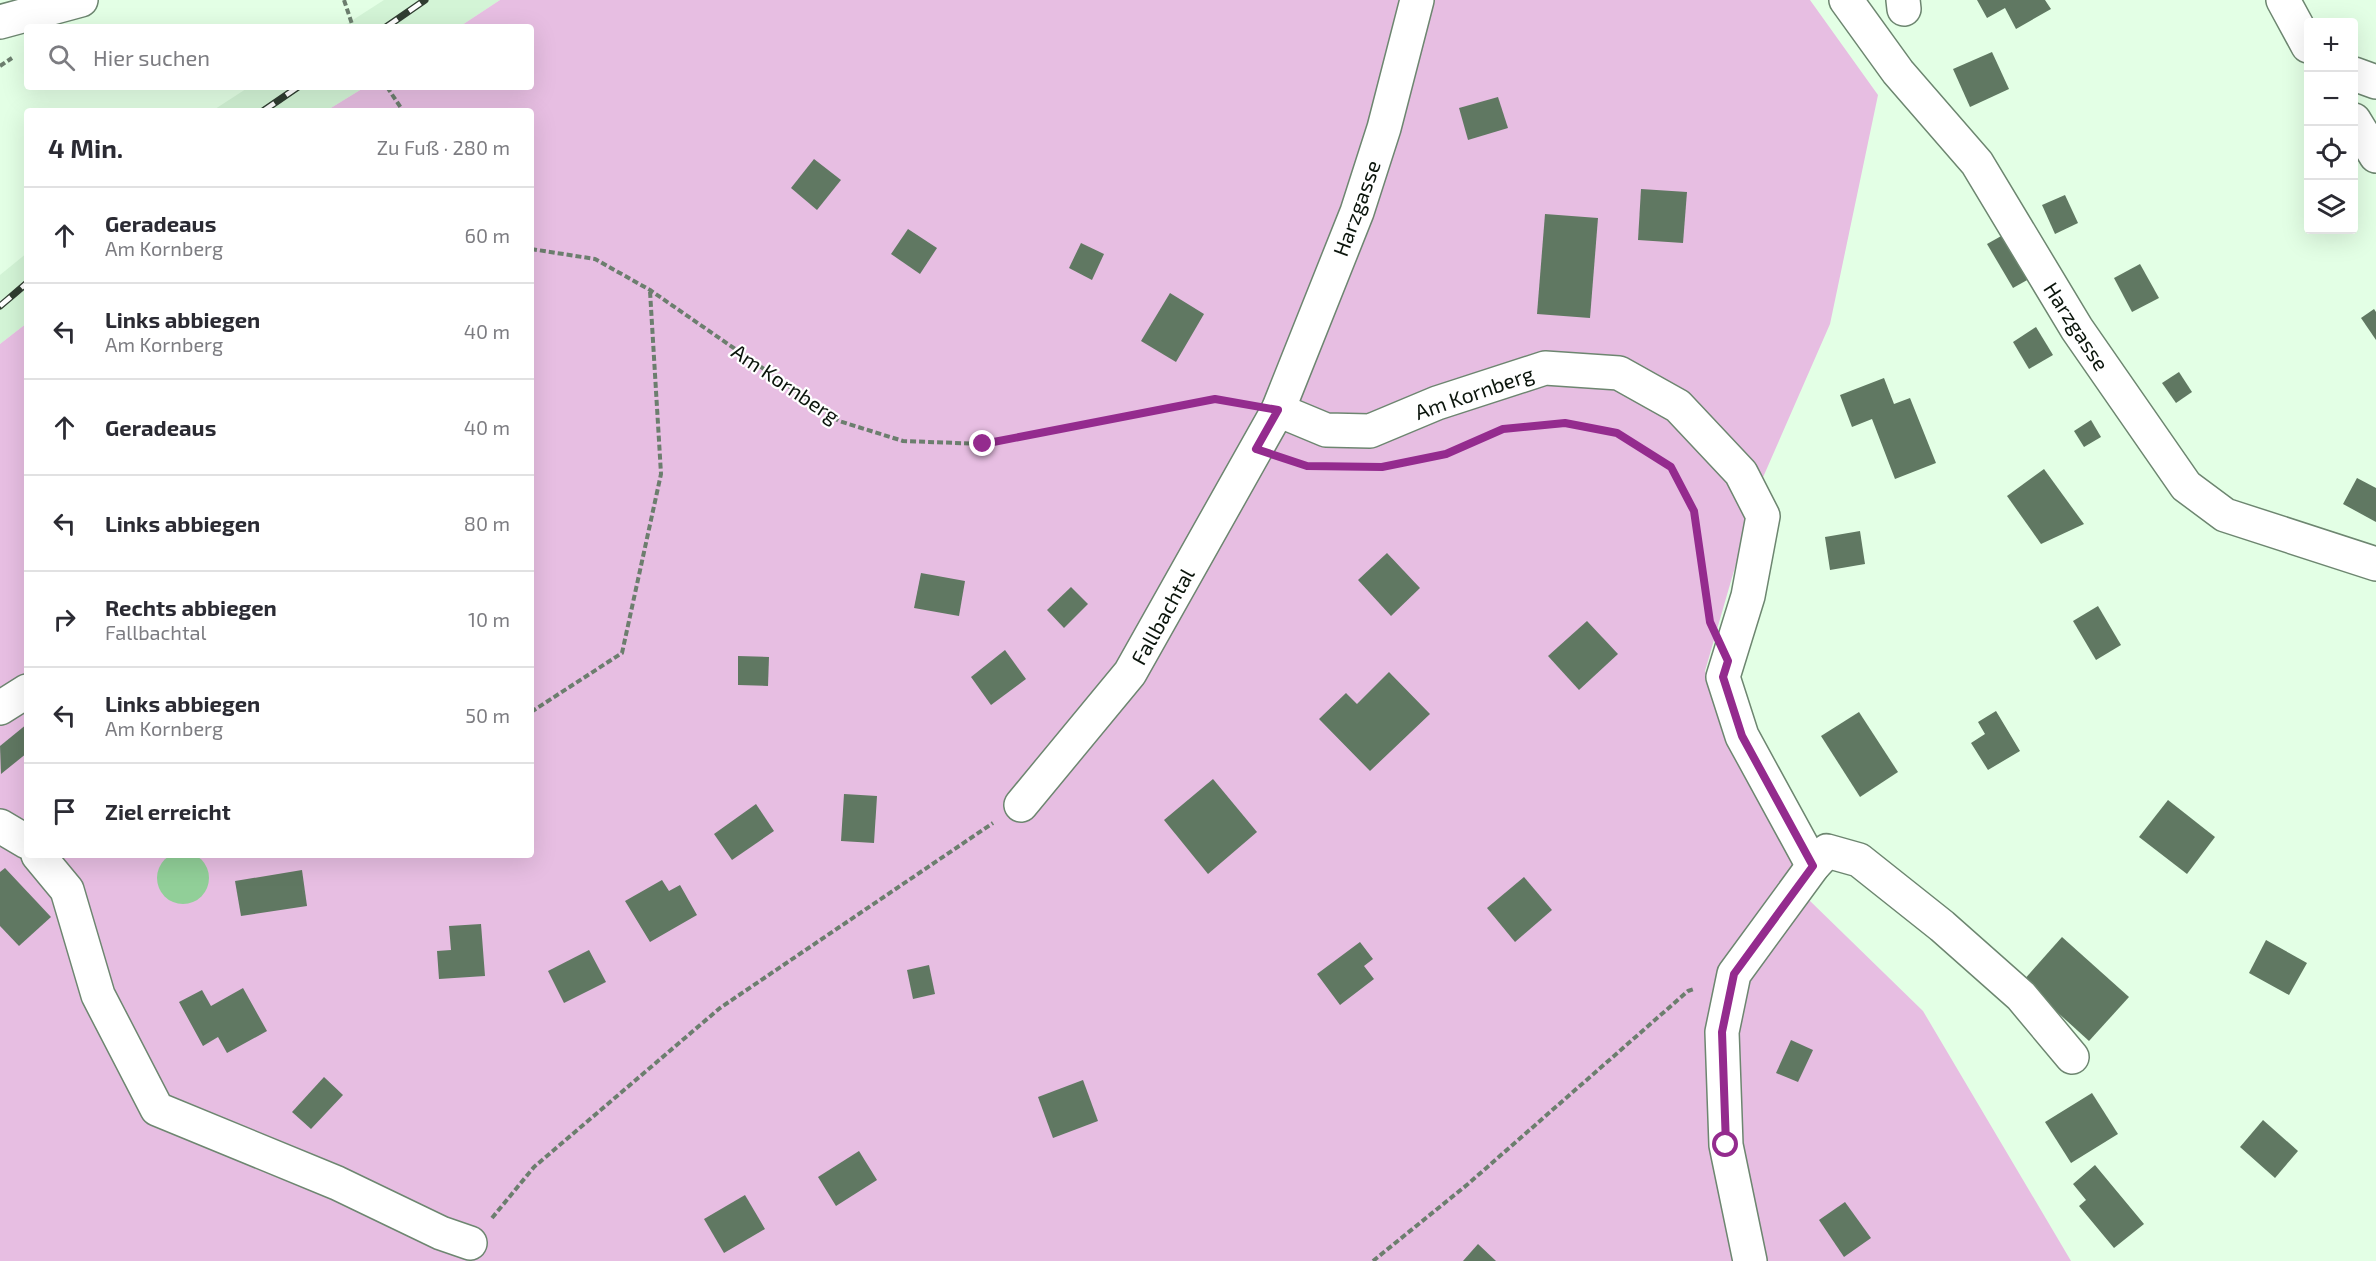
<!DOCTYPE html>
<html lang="de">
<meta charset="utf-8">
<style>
:root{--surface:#fff;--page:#f7f7f7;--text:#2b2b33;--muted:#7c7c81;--line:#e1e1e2}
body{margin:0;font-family:"Exo 2",sans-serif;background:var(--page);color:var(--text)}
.controls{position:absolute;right:18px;top:18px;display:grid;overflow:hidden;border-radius:6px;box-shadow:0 6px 24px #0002}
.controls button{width:54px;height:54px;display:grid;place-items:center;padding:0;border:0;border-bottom:2px solid var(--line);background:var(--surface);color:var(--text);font:30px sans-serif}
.stop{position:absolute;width:18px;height:18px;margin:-14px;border:4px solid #942b8e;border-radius:50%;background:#fff}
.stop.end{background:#942b8e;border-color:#fff;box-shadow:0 2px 6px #0008}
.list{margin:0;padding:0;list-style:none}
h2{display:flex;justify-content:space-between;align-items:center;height:78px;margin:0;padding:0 24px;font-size:26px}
h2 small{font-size:20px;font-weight:400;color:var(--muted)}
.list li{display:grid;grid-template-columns:39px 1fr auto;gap:18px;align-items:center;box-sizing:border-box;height:96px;padding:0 24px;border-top:2px solid var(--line)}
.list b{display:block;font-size:22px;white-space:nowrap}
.list p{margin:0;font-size:20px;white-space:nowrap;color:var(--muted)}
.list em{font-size:20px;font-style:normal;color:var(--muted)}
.icon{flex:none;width:33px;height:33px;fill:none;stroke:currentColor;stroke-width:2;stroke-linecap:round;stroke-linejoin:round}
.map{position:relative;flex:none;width:2376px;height:1261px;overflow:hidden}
.search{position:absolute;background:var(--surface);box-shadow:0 6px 24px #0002;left:24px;top:24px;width:510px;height:66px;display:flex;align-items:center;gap:15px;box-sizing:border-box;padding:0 21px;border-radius:6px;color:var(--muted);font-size:22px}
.panel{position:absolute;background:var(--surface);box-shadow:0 6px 24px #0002;left:24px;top:108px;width:510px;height:750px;border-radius:6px}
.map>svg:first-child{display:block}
</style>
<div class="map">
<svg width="2376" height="1261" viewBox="0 0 2376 1261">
<rect width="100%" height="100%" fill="#e3ffe5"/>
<g fill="#d3f4d6">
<path d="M384,0H500L459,27H342Z"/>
<path d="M249,87H365L326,111H212Z"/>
<path d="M27,253V323L0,344V275Z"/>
</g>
<path fill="#e7bee2" d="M500,0H1810L1878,95L1830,324L1757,491L1705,671L1808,899L1923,1011L2071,1261H0V344L27,323V855H531V111H326L365,87H531V27H459Z"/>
<circle fill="#91cf98" cx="183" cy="878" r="26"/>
<g fill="#607862">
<path d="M1977,0H2045L2051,9L2016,29L2005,8L1987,18Z"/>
<path d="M1992,52L2009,89L1970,107L1953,69Z"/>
<path d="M1498,97L1508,128L1468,140L1459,108Z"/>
<path d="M814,159L841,180L817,210L791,188Z"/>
<path d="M1641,189L1687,192L1683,243L1638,240Z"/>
<path d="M2065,195L2078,223L2055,234L2042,205Z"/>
<path d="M1545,214L1598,218L1590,318L1537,314Z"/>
<path d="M908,229L937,248L920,274L891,254Z"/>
<path d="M2003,235L2029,279L2013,288L1987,244Z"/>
<path d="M1081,243L1104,254L1092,280L1069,268Z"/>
<path d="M2140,264L2159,298L2132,312L2114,278Z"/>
<path d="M1170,293L1204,314L1176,362L1141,341Z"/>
<path d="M2374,309L2376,312V340L2361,318Z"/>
<path d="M2036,327L2053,355L2029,369L2013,342Z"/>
<path d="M2179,372L2192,392L2176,403L2162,383Z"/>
<path d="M1884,378L1894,404L1910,398L1936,463L1895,479L1872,419L1852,427L1840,395Z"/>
<path d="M2091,420L2101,437L2084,447L2074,431Z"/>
<path d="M2044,469L2084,524L2041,544L2007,496Z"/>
<path d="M2357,478L2376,488V522L2343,504Z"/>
<path d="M1860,531L1865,564L1830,570L1825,537Z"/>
<path d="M1387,553L1420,588L1391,616L1358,580Z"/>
<path d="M921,573L965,581L959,616L914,608Z"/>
<path d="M1071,587L1088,604L1064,628L1047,610Z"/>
<path d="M2098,606L2121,645L2096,660L2073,621Z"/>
<path d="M1587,621L1618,654L1579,690L1548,656Z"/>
<path d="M1005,650L1026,679L991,705L971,677Z"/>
<path d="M738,656L769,657L768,686L738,685Z"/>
<path d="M1389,672L1430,714L1370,771L1319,719L1346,693L1357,704Z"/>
<path d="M1996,711L2020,751L1988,770L1971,743L1985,734L1978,722Z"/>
<path d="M1859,712L1898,772L1860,797L1821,736Z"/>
<path d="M27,724V753L1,774L0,746Z"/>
<path d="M1213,779L1257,832L1208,874L1164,820Z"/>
<path d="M844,794L877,796L874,843L841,841Z"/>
<path d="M2168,800L2215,837L2187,874L2139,837Z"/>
<path d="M756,804L774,831L732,860L714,834Z"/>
<path d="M5,868L51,917L19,946L0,926V872Z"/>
<path d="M302,870L307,906L241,916L235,881Z"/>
<path d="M1524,877L1552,910L1515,942L1487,908Z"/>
<path d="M662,880L669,891L680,885L697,915L650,942L625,901Z"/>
<path d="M481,924L485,976L439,979L437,951L451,950L449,926Z"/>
<path d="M2062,937L2129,997L2089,1041L2023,981Z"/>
<path d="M2266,940L2307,963L2289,995L2249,973Z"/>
<path d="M1360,942L1373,959L1364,966L1374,979L1340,1005L1317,974Z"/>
<path d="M589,950L606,982L564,1003L548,971Z"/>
<path d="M929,965L935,994L913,999L907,970Z"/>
<path d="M243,988L267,1031L227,1053L218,1037L203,1046L179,1002L202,990L211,1006Z"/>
<path d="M1791,1040L1813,1050L1798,1082L1776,1073Z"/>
<path d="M324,1077L343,1095L311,1129L292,1112Z"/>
<path d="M1083,1080L1098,1121L1053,1138L1038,1097Z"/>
<path d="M2092,1093L2118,1134L2071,1163L2045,1122Z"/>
<path d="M2263,1120L2298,1151L2275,1178L2240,1147Z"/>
<path d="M859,1151L877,1180L836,1206L818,1177Z"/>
<path d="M2095,1165L2144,1224L2114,1248L2079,1206L2086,1200L2073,1184Z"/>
<path d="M745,1195L765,1229L724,1253L704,1219Z"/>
<path d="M1845,1202L1871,1238L1844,1257L1819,1220Z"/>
<path d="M1478,1244L1496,1261H1463Z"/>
</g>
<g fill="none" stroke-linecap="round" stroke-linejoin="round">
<g stroke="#6d8670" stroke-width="36">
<g id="minor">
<path d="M1846,0L1898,72L1977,163L2077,329L2186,486L2225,515L2376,564"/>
<path d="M1903,0L1904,9"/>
<path d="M2283,0L2308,46"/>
<path d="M0,22L81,0"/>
<path d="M2354,74L2376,82"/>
<path d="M2354,120L2376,156"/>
<path d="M1278,410L1326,430L1370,431L1437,403L1545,368L1619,373L1678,406L1741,473L1763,516L1748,596L1723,677L1742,736L1813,866"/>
<path d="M0,708L27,691"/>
<path d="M1021,805L1130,673L1278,410L1357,212L1384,128L1417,0"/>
<path d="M0,826L27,842"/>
<path d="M38,855L67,890L98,995L157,1109L337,1183L441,1233L470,1243"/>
<path d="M1750,1261L1726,1145L1722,1032L1734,974L1813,866L1827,851L1859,860L1942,926L2021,996L2072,1057"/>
</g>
</g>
<g stroke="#6c7e6e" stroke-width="4" stroke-dasharray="6 3" stroke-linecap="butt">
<path d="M344,0L353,27"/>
<path d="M0,66L12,58"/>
<path d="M387,87L403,111"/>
<path d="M531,249L595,259L650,290L839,421L903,441L983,444L1215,399L1240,403"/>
<path d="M1291,461L1307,467H1318"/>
<path d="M1383,467L1446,454L1503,429L1565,423L1617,433L1671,467L1694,511L1707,603"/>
<path d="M531,712L622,653L661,474L650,291"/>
<path d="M492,1218L534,1167L720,1008L993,823"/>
<path d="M1373,1261L1468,1184L1688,991L1694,989"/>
</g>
<use href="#minor" stroke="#fff" stroke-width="33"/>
<g stroke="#303d31" stroke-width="7">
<g id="rail">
<path d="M386,27L425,0"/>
<path d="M263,111L298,87"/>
<path d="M0,306L27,283"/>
</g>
</g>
<use href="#rail" stroke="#fff" stroke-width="4.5" stroke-dasharray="14" stroke-linecap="butt"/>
</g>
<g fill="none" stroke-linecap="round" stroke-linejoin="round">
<path stroke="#942b8e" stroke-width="8" d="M983,444L1215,399L1278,410L1256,449L1307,466L1382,467L1446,454L1503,429L1565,423L1617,433L1671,467L1694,511L1710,622L1728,661L1723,677L1742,736L1813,866L1734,974L1722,1032L1726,1145"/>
</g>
<g text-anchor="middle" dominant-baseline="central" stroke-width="4.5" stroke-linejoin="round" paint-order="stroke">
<g font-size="21" fill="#0b150c" stroke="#fff">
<text transform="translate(1356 208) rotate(-70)">Harzgasse</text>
<text transform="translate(2077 326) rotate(57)">Harzgasse</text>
<text transform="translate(786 383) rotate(34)">Am Kornberg</text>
<text transform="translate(1474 392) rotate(-19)">Am Kornberg</text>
<text transform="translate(1162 616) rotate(-61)">Fallbachtal</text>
</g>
</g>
</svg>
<div class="controls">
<button>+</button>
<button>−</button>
<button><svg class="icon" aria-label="locate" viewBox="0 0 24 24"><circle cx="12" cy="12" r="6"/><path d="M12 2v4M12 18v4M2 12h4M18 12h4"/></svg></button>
<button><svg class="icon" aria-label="layers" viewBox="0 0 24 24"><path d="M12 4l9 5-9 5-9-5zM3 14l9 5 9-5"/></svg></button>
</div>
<div class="stop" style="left:1726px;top:1145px"></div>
<div class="stop end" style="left:983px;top:444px"></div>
<div class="search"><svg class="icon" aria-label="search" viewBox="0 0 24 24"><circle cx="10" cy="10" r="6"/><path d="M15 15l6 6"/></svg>Hier suchen</div>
<section class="panel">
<h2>4 Min.<small>Zu Fuß · 280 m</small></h2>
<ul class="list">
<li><svg class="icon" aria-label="ahead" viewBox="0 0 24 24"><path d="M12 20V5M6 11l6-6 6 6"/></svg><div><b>Geradeaus</b><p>Am Kornberg</p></div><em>60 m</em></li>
<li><svg class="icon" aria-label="left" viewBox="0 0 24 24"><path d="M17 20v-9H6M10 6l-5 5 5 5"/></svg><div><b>Links abbiegen</b><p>Am Kornberg</p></div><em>40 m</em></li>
<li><svg class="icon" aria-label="ahead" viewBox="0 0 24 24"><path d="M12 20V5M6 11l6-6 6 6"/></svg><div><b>Geradeaus</b></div><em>40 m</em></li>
<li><svg class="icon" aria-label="left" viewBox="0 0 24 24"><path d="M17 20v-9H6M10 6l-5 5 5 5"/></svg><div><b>Links abbiegen</b></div><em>80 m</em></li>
<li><svg class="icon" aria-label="right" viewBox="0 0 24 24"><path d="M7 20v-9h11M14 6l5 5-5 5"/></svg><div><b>Rechts abbiegen</b><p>Fallbachtal</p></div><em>10 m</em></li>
<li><svg class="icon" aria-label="left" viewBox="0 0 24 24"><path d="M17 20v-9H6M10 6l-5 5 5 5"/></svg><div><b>Links abbiegen</b><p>Am Kornberg</p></div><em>50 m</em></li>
<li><svg class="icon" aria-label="arrive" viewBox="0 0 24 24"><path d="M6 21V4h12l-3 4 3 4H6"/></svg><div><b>Ziel erreicht</b></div></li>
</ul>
</section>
</div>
